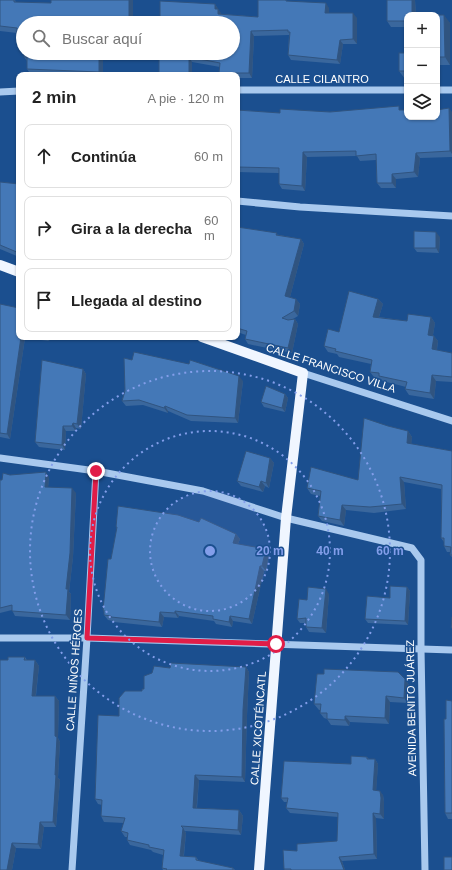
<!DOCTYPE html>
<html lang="es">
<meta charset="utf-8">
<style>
:root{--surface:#fff;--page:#f2f2f2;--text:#222;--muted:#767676;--line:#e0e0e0}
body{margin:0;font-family:Helvetica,sans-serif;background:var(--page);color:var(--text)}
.controls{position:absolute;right:12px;top:12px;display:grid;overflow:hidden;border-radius:8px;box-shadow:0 1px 3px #0004}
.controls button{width:36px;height:36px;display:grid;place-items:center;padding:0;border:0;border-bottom:1px solid var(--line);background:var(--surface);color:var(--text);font:20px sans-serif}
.stop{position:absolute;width:12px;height:12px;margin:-9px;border:3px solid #e11d48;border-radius:50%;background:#fff}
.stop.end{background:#e11d48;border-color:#fff;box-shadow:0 1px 4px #0008}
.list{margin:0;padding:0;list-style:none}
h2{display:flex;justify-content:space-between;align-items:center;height:52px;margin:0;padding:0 16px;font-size:17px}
h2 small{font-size:13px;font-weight:400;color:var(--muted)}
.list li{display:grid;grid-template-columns:26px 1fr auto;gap:12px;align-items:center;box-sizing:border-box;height:64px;margin:0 8px 8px;padding:0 8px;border:1px solid var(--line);border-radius:8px}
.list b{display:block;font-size:15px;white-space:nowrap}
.list em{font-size:13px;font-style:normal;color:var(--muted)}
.icon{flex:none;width:22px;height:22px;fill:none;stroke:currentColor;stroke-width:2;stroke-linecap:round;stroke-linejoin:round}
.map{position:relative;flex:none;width:452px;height:870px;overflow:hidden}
.search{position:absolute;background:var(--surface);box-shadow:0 1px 3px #0004;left:16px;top:16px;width:224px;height:44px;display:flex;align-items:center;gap:10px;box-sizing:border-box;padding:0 14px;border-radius:22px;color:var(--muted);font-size:15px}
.panel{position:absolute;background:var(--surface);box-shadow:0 1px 3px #0004;left:16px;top:72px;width:224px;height:268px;border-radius:8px}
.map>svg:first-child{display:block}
</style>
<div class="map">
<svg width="452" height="870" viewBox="0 0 452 870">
<rect width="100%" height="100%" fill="#1b4f8f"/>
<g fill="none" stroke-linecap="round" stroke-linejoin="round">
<g stroke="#a9c9ee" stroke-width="7">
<path d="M237,90H407"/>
<path d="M437,90H452"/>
<path d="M0,92L19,91"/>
<path d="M237,201L300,207L452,216"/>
<path d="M303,373L452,421"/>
<path d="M0,458L96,471L203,491L286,518L412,548L421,560V649L425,870"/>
<path d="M0,638H87L452,650"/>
<path d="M72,870L87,638L96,471"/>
</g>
<g stroke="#f0f6ff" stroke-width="10">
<path d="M0,265L19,272"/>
<path d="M202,337L303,373L286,518L259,870"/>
</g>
</g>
<g fill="#3a679d">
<path d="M0,0H15L16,2L51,3L133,0L23,23V43H21L17,37V33L0,31Z"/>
<path d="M258,0H286L287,1L329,8V13L357,18V44H343L340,64L291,60L288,55L289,35L254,36L252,78H237V75H220L219,73L220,67L192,62V75H160L159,73L160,23L215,4L221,14L258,17Z"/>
<path d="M415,0L416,15H407V27H391L387,21Z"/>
<path d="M437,15L450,23V65H437Z"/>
<path d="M109,53V59H103V75H31L27,69V61L24,57Z"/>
<path d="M407,53V79H405L399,71Z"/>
<path d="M237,110L280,113L402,110L452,112V157L420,158L418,177L396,179V188H381L377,183L376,160L360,161L357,156L307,157L305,191L282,189L279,184V173L237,172Z"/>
<path d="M0,182L19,184V257L0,249Z"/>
<path d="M237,227L301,239L304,244L290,297L296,299L300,304L298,316L293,319H295L298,324L292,353L248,344L245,339L246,335L237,332Z"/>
<path d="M440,237L439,253L417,252L414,248Z"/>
<path d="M378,299L383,304L379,317L407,321L431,317L435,323L433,335L438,341L437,350L452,353V382L436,381L434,399L409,395L405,389L406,387L383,381L381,379L374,377L370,372L371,364L339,357L337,354L328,352L324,346L339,332Z"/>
<path d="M0,304L19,337H50L49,341L25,338L10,439L0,437Z"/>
<path d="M132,360L243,381L238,423L191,421L168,411V413L143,405L126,406L122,401Z"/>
<path d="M83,369L86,374L81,429L76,428V431H66L65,450L39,447L35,442Z"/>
<path d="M285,394L288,398L285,412L264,407L261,402Z"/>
<path d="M388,426L408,431L412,437L411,444L452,451V557L450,555L451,552H447L444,546V542L441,538V489L404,482L406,509L374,513L346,510L344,526L322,521L318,516L320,496L311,494L307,488L358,480Z"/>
<path d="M270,458L274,463L269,488L265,486L263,492L241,486L237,481Z"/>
<path d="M10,475L49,477L48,487L76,493L73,557L69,592L71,594L70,620L15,616L12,610L0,613V480H2Z"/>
<path d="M199,522L236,534L240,539L238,544L269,554L266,571H264L252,624L233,621L232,627L216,624L214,621L179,616L178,618L164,617L162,627L114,622L113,621L108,620L104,615V612L103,610L111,559L117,529L116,527Z"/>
<path d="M407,587L410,591L408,625L368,623L365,619L390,598Z"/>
<path d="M329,594L326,633L309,632L306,627V623H300L297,619L307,600Z"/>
<path d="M25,657L27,660H35L39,666L36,696H55L59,701L58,738L60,742L58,778L60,780L56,827H44L41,849L16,848L12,870L8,660Z"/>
<path d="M246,667L249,672L247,716L245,782L199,780L197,808L239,810L243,816L241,835L185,831L186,833L184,856L196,857L199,861L233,868L235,870H163L162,868L163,855L153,852L151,850L130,845L127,840V837H125L121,831L124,823L104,822L101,816L102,805L98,804L95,799L119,716L144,689L170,668Z"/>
<path d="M405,679L409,685L408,703L390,702L389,724L350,722L349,726L331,725L327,719L324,718L320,713V710H319L314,704Z"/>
<path d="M452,701V819H448L445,813L446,719Z"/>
<path d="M367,757L369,759H375L378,764L376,791L383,795L384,802V819L376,818L377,859L342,861L345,870H285L284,869L297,851L337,841L338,817L290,813L286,808L287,802H284L281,798Z"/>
</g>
<g fill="#305480">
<rect x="129" y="0" width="4" height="23"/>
<path d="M412,0H415L416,15H412Z"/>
<path d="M326,3L329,8V18L325,13Z"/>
<path d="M215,4L221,13V19L215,9Z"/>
<path d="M353,13L357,18V44L353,39Z"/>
<path d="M444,15L450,23V65L445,57Z"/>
<path d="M251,31L254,36L252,78L249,73Z"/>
<path d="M340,40L343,44L340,64L337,60Z"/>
<path d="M105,53H109V59L105,54Z"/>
<path d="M99,54L103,59V75H101L99,72Z"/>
<path d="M189,57L192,62V75H189Z"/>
<path d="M449,108L452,112V154L450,151Z"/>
<path d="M303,152L307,157L305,191L302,186Z"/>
<path d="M416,153L420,158L418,177L414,172Z"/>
<path d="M392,174L396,179V188L392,183Z"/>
<path d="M436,232L440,237L439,253L436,248Z"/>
<path d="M301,239L304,244L289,301L285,296Z"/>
<path d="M296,299L300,304L298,316L294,311Z"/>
<path d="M378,299L383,304L377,323L373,317Z"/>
<path d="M431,317L435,323L432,341L428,335Z"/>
<path d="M295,319L298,324L292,353L288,348Z"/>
<path d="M434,336L438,341L436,355L432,349Z"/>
<path d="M21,337H24L25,338L10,439L7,434Z"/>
<path d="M46,337H50L49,341Z"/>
<path d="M83,369L86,374L81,429L77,424Z"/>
<path d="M432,375L436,381L434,399L430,393Z"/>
<path d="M239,376L243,381L238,423L235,418Z"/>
<path d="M285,394L288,398L285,412L282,408Z"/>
<path d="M165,406L168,411V413L164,408Z"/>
<path d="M73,423L76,428V431L72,426Z"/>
<path d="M63,426L66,431L65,450L62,445Z"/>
<path d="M408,431L412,437L411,449L407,443Z"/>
<path d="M270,458L274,463L269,488L266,483Z"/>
<path d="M46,472L49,477L48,492L45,487Z"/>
<path d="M400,477L404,482L406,509L402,504Z"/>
<path d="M261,481L265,486L263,492L259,487Z"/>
<path d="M72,488L76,493L73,557L69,592L71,594L70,620L66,615V589Z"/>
<path d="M342,505L346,510L344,526L340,520Z"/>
<path d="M236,534L240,539L236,548L233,543Z"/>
<path d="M266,549L269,554L266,571L262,566Z"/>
<path d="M260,566L264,571L252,624L249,619Z"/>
<path d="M407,587L410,591L408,625L405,621Z"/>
<path d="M326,589L329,594L326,633L322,628Z"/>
<path d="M175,611L179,616L178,618L175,613Z"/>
<path d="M160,612L164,617L162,627L159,622Z"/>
<path d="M230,616L233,621L232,627L229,622Z"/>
<path d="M35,660L39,666L35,701L32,696Z"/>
<path d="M246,667L249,672L247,716L245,782L242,777L243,710Z"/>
<path d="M405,679L409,685L408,703L404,698Z"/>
<path d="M55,696L59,701L58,738L60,742L58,778L60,780L56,827L53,822Z"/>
<path d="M386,696L390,702L389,724L385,718Z"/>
<path d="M345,716L350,722L349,726L345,720Z"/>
<path d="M375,759L378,764L376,795L373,790Z"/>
<path d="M195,775L199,780L196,813L193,808Z"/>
<path d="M380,791L383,795L384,802V819L380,814Z"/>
<path d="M239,810L243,816L241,835L238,830Z"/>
<path d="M373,813L376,818L377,859L374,854Z"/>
<path d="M40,822L44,827L41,849L38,844Z"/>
<path d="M183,828L186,833L183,861L180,856Z"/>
<path d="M12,843L16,848L12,870H7Z"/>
<path d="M339,857L342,861L345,870H344Z"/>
</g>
<g fill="#4478b7" stroke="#305480">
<path d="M0,0H14V2L51,3V0H129V23H23V38L17,37V28L0,26Z"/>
<path d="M258,0H286V1L326,3L325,13H353V39L340,40L337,60L288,55L290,32H288V30L251,31L249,73H219L220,63L189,57V74L159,73V53H233V23H160V1L215,4V9H218V14L258,17Z"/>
<path d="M387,0H412V15H407V21H387Z"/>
<path d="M437,15H444L445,57H437Z"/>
<path d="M24,53H105V54H99V72L27,69V57H24Z"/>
<rect x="399" y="53" width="8" height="18"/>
<path d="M399,106V110H407V117H437V110L449,108L450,151L416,153L414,172L392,174V183H377L376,154L356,156V151L303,152L302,186L279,184V168L237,167V110L280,113V109L330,112Z"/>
<path d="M0,182L19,184V253L0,245Z"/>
<path d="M237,227L277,233L276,235L301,239L285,296L296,299L294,311L282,318L288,320L295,319L288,348L245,339L247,331L237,328Z"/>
<path d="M414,231L436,232V248H414Z"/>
<path d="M349,291L378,299L373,317L407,321L408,314L431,317L428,335L434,336L432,349L452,353V377L432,375L430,393L405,389L407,382L379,376V373L370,372L372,360L335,351L336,349L324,346L328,329L339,332Z"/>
<path d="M0,304L19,308V337H21L7,434L0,433Z"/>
<path d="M134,352L189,364L190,360L239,376L235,418L187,415L165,406L164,408L139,400L122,401L125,391L124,358L132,360Z"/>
<path d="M42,360L83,369L77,424L73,423L72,426H63L62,445L35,442Z"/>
<path d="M266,386L285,394L282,408L261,402Z"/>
<path d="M364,418L388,426L408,431L407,443L452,451V555H450L451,547L444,546V538H441L442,485L400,477L402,504L370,507L342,505L340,520L318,516L321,491L307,488L311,467L358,480Z"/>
<path d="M246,451L270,458L266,483L261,481L259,487L237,481Z"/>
<path d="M46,472L45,487L72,488L70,553L66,589H68L66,615L12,611V605L0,608V480H2L3,473L10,475Z"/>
<path d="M118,506L178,515L199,522L201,518L236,534L233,543L266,549L262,566H260L249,619L230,616L229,622L213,619V616L175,611V613L160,612L159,622L111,617V616L104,615V610H103L108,559H111L117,527H116Z"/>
<path d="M390,586L407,587L405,621L365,619L367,596L390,598Z"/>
<path d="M308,587L326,589L322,628L306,627V618L297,619L299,599L307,600Z"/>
<path d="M452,617V628H451Z"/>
<path d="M8,657H25L24,660H35L32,696H55V736L57,737L55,775H56L53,822H40L38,844L12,843L7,870H0V660H8Z"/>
<path d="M171,663L246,667L243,710L242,777L195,775L193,808L239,810L238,830L181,826L183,828L180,856L196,857V860L233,868V870H166L167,869L162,868L164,850L149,847V845L127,840L128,833L121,831L125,818L101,816L102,800L95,799L98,715L119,716V698L125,691H142V689H144V676L152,673L154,666L170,668Z"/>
<path d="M324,669L398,672L405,679L404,698L386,696L385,718L345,716V720L327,719V713H320L321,704H314L317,674H324Z"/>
<path d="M446,700L452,701V813H445L444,719H446Z"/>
<path d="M351,756L367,757V759H375L373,790L380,791L381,798L380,814L373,813L374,854L339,857L344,870H291V869H284L283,850L297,851V844L337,841L338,813L286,808L288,798H281L284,761L351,764Z"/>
<rect x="444" y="857" width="8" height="13"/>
</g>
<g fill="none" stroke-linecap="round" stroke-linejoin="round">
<path stroke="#e11d48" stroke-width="5" d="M96,471L87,638L276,644"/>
</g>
<circle cx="210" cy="551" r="60" fill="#839eea" fill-opacity=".12"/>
<g fill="none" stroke="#839eea" stroke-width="2" stroke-dasharray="2 4">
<circle cx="210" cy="551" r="60"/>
<circle cx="210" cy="551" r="120"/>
<circle cx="210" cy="551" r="180"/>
</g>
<g text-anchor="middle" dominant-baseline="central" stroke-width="3" stroke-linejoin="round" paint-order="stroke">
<g font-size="11" fill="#fff" stroke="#1b4f8f">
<text x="322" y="79">CALLE CILANTRO</text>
<text transform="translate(331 368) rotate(18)">CALLE FRANCISCO VILLA</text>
<text transform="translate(74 670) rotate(-86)">CALLE NIÑOS HÉROES</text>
<text transform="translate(411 708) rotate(-91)">AVENIDA BENITO JUÁREZ</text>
<text transform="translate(258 728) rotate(-86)">CALLE XICOTÉNCATL</text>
</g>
</g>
<circle cx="210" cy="551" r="6" fill="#839eea" stroke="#1b4f8f" stroke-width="2"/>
<g font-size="12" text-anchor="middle" font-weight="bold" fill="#839eea" stroke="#1b4f8f" stroke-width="3" stroke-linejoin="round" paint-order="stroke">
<text x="270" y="555">20 m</text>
<text x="330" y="555">40 m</text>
<text x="390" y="555">60 m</text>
</g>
</svg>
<div class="controls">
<button>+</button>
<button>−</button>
<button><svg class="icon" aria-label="layers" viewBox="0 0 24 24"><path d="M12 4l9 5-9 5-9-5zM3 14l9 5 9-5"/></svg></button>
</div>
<div class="stop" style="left:276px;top:644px"></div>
<div class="stop end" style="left:96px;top:471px"></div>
<div class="search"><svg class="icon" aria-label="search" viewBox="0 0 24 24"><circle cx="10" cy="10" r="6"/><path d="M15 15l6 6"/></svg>Buscar aquí</div>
<section class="panel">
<h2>2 min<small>A pie · 120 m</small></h2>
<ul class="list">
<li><svg class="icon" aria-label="ahead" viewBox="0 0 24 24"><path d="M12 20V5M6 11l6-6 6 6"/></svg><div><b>Continúa</b></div><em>60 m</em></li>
<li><svg class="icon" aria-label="right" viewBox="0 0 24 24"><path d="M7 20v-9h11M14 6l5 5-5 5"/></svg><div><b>Gira a la derecha</b></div><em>60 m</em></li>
<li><svg class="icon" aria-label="arrive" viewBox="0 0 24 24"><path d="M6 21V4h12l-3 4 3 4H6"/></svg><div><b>Llegada al destino</b></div></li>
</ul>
</section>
</div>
